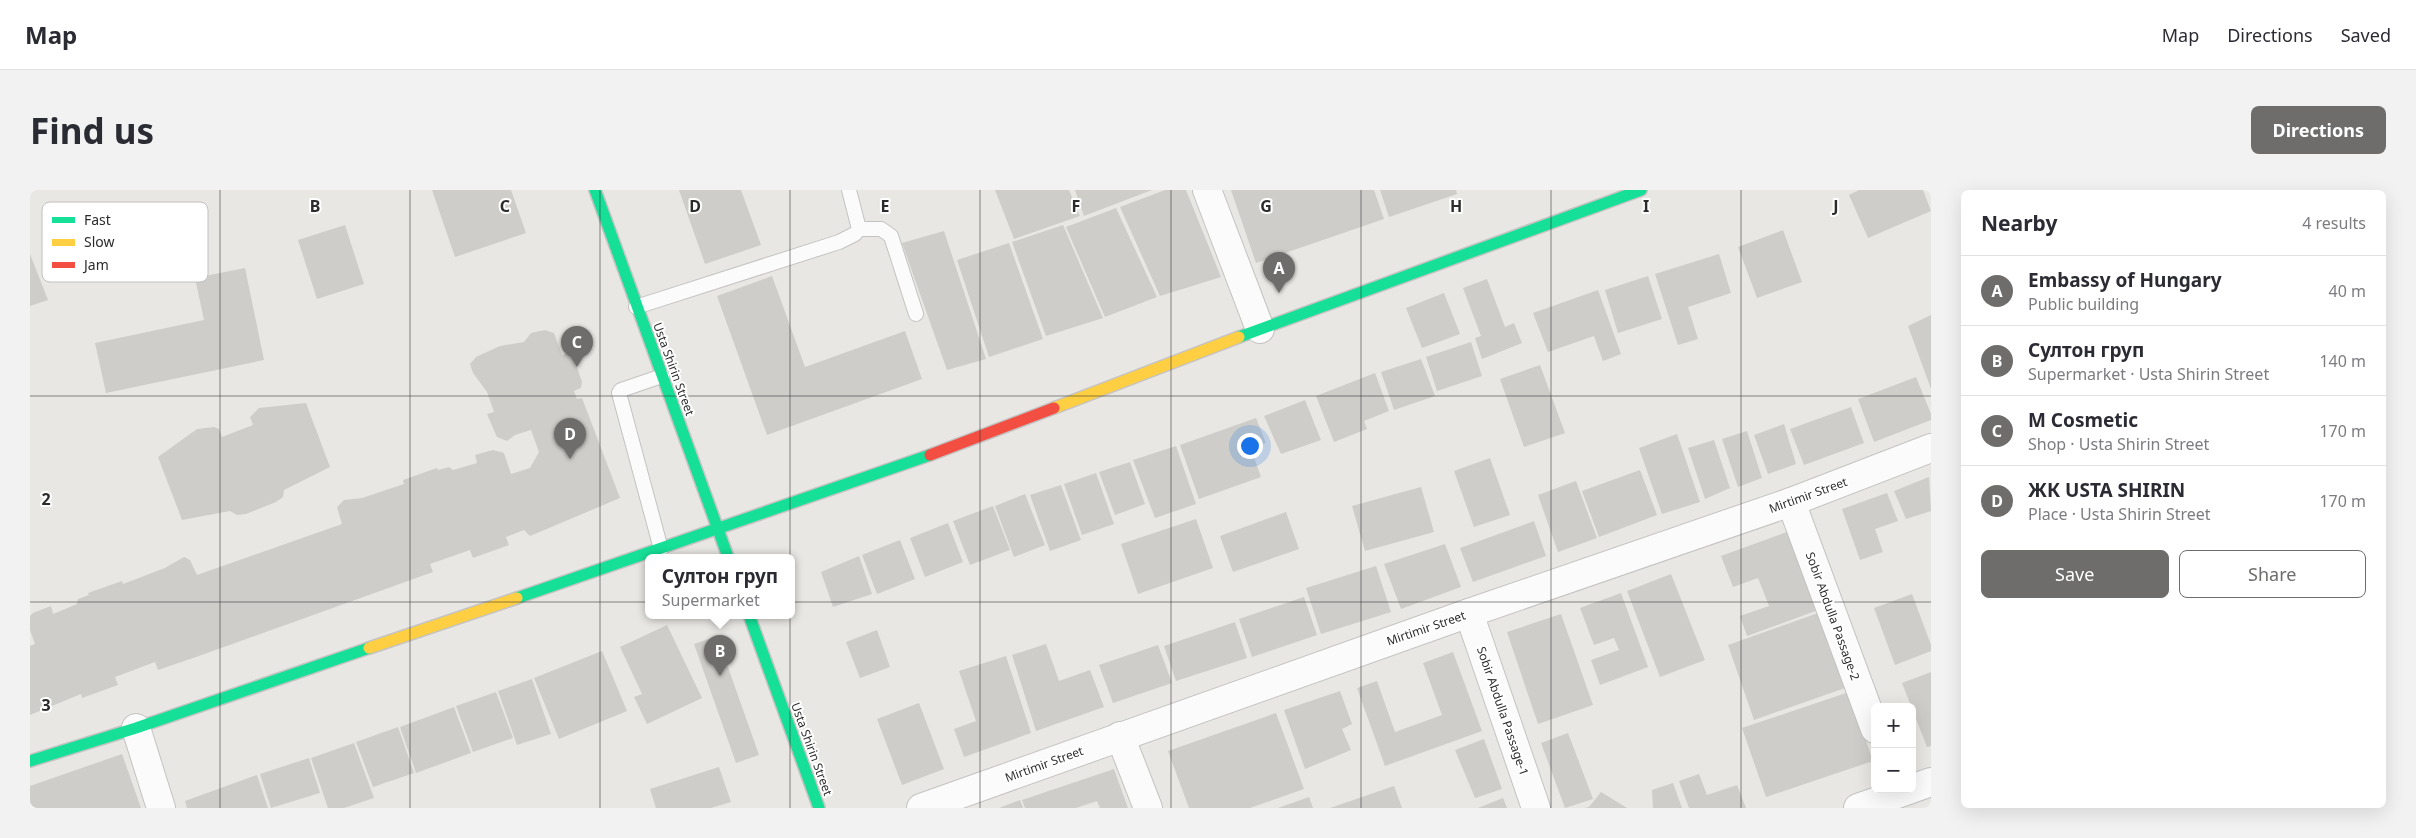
<!DOCTYPE html>
<meta charset="utf-8">
<style>
:root{--surface:#fff;--page:#f2f2f3;--text:#2b2b33;--muted:#7c7c81;--line:#e1e1e2;--accent:#6e6d6c}
body{margin:0;font-family:"Noto Sans",sans-serif;background:var(--page);color:var(--text)}
.controls{position:absolute;right:15px;bottom:15px;display:grid;overflow:hidden;border-radius:8px;box-shadow:0 5px 20px #0002}
.controls button{width:45px;height:45px;display:grid;place-items:center;padding:0;border:0;border-bottom:1px solid var(--line);background:var(--surface);color:var(--text);font:25px sans-serif}
.you{position:absolute;left:1219px;top:255px;width:18px;height:18px;margin:-12px;border:4px solid #fff;border-radius:50%;background:#1a73e8;box-shadow:0 0 0 8px #1a73e833}
.badge{display:grid;place-items:center;width:32px;height:32px;border-radius:50%;background:var(--accent);color:#fff;font-size:16px;font-weight:700}
.pin{position:absolute;translate:-50% -41px;filter:drop-shadow(0 1px 2px #0008)}
.pin::after{content:'';position:absolute;top:26px;width:18px;height:15px;background:inherit;clip-path:polygon(0 0,100% 0,50% 100%)}
.popup{position:absolute;left:615px;top:364px;width:150px;height:65px;box-sizing:border-box;display:grid;place-content:center;border-radius:8px;background:var(--surface);filter:drop-shadow(0 1px 4px #0005);font-size:16px;white-space:nowrap;color:var(--muted)}
.popup b{font-size:19px;color:var(--text)}
.popup::after{content:'';position:absolute;left:50%;top:100%;margin-left:-10px;border:10px solid transparent;border-top-color:var(--surface)}
.list{margin:0;padding:0;list-style:none}
h2{display:flex;justify-content:space-between;align-items:center;height:65px;margin:0;padding:0 20px;font-size:21px}
h2 small{font-size:16px;font-weight:400;color:var(--muted)}
.list li{display:grid;grid-template-columns:32px 1fr auto;gap:15px;align-items:center;box-sizing:border-box;height:70px;padding:0 20px;border-top:1px solid var(--line)}
.list b{display:block;font-size:19px;white-space:nowrap}
.list p{margin:0;font-size:16px;white-space:nowrap;color:var(--muted)}
.list em{font-size:16px;font-style:normal;color:var(--muted)}
.actions{display:flex;gap:10px;padding:15px 20px}
.actions a{flex:1;padding:11px 0;border:1px solid var(--accent);border-radius:8px;text-align:center;font-size:18px;color:var(--accent)}
.actions .main{background:var(--accent);color:#fff}
.map{position:relative;flex:none;width:1901px;height:618px;overflow:hidden;border-radius:8px}
header{display:flex;align-items:center;gap:30px;box-sizing:border-box;height:70px;padding:0 25px;background:var(--surface);border-bottom:1px solid var(--line)}
header strong{font-size:24px}
nav{display:flex;gap:28px;margin-inline-start:auto;font-size:18px}
.intro{display:flex;align-items:center;justify-content:space-between;box-sizing:border-box;height:120px;padding:0 30px}
h1{margin:0;font-size:35px}
.button{padding:12px 22px;border-radius:8px;background:var(--accent);color:#fff;font-size:18px;font-weight:700}
main{display:flex;gap:30px;padding:0 30px}
aside{flex:1;background:var(--surface);border-radius:8px;box-shadow:0 5px 20px #0002}
.map>svg:first-child{display:block}
</style>
<header>
<strong>Map</strong>
<nav><a>Map</a><a>Directions</a><a>Saved</a></nav>
</header>
<div class="intro"><h1>Find us</h1><a class="button">Directions</a></div>
<main>
<div class="map">
<svg width="1901" height="618" viewBox="0 0 1901 618">
<rect width="100%" height="100%" fill="#e9e7e3"/>
<g fill="#cecdc9">
<path d="M402,0H481L496,43L425,67Z"/>
<path d="M649,0H711L731,55L675,74Z"/>
<path d="M965,0H1039L1050,26L984,49Z"/>
<path d="M1045,0H1122L1054,26Z"/>
<path d="M1135,0H1156L1191,87L1130,106L1090,17Z"/>
<path d="M1201,0H1344L1354,29L1226,73Z"/>
<path d="M1350,0H1426L1427,4L1359,27Z"/>
<path d="M1829,0H1893L1901,21L1838,48L1819,5Z"/>
<path d="M1086,18L1127,107L1075,127L1036,37Z"/>
<path d="M315,35L334,94L287,109L268,50Z"/>
<path d="M1033,35L1073,128L1016,146L982,52Z"/>
<path d="M1753,40L1772,92L1727,108L1708,57Z"/>
<path d="M914,41L956,169L917,180L872,53Z"/>
<path d="M979,53L1013,149L959,167L927,70Z"/>
<path d="M0,64L18,110L0,116Z"/>
<path d="M1689,64L1701,103L1658,117L1668,149L1648,155L1625,84Z"/>
<path d="M215,78L234,170L76,203L65,153L174,130L165,88Z"/>
<path d="M742,86L775,177L875,141L892,189L737,245L687,106Z"/>
<path d="M1618,86L1632,129L1588,143L1575,100Z"/>
<path d="M1457,89L1475,137L1484,133L1492,153L1452,169L1445,148L1451,146L1433,98Z"/>
<path d="M1568,100L1591,164L1573,171L1564,146L1518,162L1503,123Z"/>
<path d="M1414,103L1430,144L1392,158L1376,118Z"/>
<path d="M1901,125V199L1878,136Z"/>
<path d="M515,140L524,143L532,165L542,162L552,192L551,198L544,201L547,209L552,208L590,308L500,346L494,340L476,347L479,355L443,368L440,360L400,374L403,382L166,467L128,480L125,472L85,487L88,495L52,508L51,504L0,525V456L5,454L0,440V426L3,423L21,416L23,424L47,414L48,409L59,405L58,403L92,391L93,394L135,378L154,367L160,370L167,385L312,334L307,317L314,310L332,308L374,294L373,290L407,278L408,280L419,277L423,280L447,273L445,265L463,260L474,263L481,284L500,278L509,262L501,240L485,245L477,251L467,247L457,224L464,222L457,202L443,183L440,174L446,167L470,156L494,152L501,143Z"/>
<path d="M1441,152L1452,186L1407,201L1396,167Z"/>
<path d="M1391,169L1405,206L1364,220L1351,182Z"/>
<path d="M1510,175L1535,243L1494,257L1470,189Z"/>
<path d="M1345,183L1359,221L1334,231L1337,239L1304,252L1286,206Z"/>
<path d="M1886,187L1901,224V230L1844,252L1828,209Z"/>
<path d="M1275,210L1291,250L1251,264L1234,226Z"/>
<path d="M276,213L300,277L254,300L253,307L246,312L216,324L207,325L200,321L152,330L128,267L167,239L184,237L189,239L192,247L223,235L220,227L229,218Z"/>
<path d="M1821,217L1834,253L1774,275L1760,239Z"/>
<path d="M1226,228L1236,253L1221,259L1231,287L1169,309L1150,255Z"/>
<path d="M1754,234L1766,274L1738,284L1724,245Z"/>
<path d="M1717,241L1732,288L1708,297L1692,249Z"/>
<path d="M1647,244L1670,312L1632,324L1609,258Z"/>
<path d="M1684,250L1700,298L1675,309L1658,258Z"/>
<path d="M1146,256L1166,314L1125,328L1103,270Z"/>
<path d="M1460,268L1480,325L1444,337L1424,281Z"/>
<path d="M1100,272L1115,314L1085,325L1069,282Z"/>
<path d="M1610,280L1627,325L1569,347L1552,301Z"/>
<path d="M1066,283L1084,334L1052,345L1034,294Z"/>
<path d="M1899,287L1901,321L1876,329L1864,301Z"/>
<path d="M1546,291L1567,348L1528,362L1508,305Z"/>
<path d="M1031,295L1051,350L1020,361L1000,305Z"/>
<path d="M1391,297L1404,342L1335,361L1322,316Z"/>
<path d="M1857,303L1868,331L1845,339L1853,362L1830,370L1812,319Z"/>
<path d="M995,304L1015,355L984,367L965,316Z"/>
<path d="M963,316L980,360L940,375L923,331Z"/>
<path d="M1256,322L1269,359L1203,382L1190,346Z"/>
<path d="M1166,329L1183,378L1108,404L1091,354Z"/>
<path d="M1504,331L1516,366L1443,392L1430,358Z"/>
<path d="M918,333L933,372L895,387L880,348Z"/>
<path d="M1762,340L1791,419L1717,446L1710,426L1739,416L1728,388L1703,397L1691,366Z"/>
<path d="M870,350L885,389L847,404L832,365Z"/>
<path d="M1415,354L1431,397L1371,419L1354,374Z"/>
<path d="M829,366L842,404L803,417L791,382Z"/>
<path d="M1346,376L1361,422L1291,444L1276,398Z"/>
<path d="M1641,384L1675,470L1630,487L1597,401Z"/>
<path d="M1591,403L1618,477L1570,495L1561,470L1589,460L1584,448L1564,455L1550,418Z"/>
<path d="M1882,404L1901,455V461L1865,475L1844,418Z"/>
<path d="M1274,407L1287,445L1222,467L1209,429Z"/>
<path d="M1791,422L1818,497L1724,530L1698,455Z"/>
<path d="M1531,424L1563,515L1508,534L1477,442Z"/>
<path d="M1205,432L1217,468L1146,491L1134,456Z"/>
<path d="M637,435L672,508L617,534L604,507L612,504L590,457Z"/>
<path d="M847,440L860,477L830,488L816,452Z"/>
<path d="M687,446L729,565L706,573L664,454Z"/>
<path d="M1016,454L1029,491L1060,480L1074,517L1006,541L982,465Z"/>
<path d="M1128,455L1142,493L1083,513L1069,475Z"/>
<path d="M572,461L597,521L529,549L504,488Z"/>
<path d="M1423,462L1452,541L1355,576L1327,498L1347,491L1365,542L1412,525L1393,473Z"/>
<path d="M976,466L1001,543L934,567L924,539L946,531L929,481Z"/>
<path d="M1901,482V556L1897,557L1872,493Z"/>
<path d="M502,489L521,544L487,555L468,501Z"/>
<path d="M1310,501L1322,534L1312,539L1321,560L1275,579L1254,520Z"/>
<path d="M466,502L483,548L443,562L426,516Z"/>
<path d="M1819,502L1843,571L1736,607L1712,538Z"/>
<path d="M889,513L914,579L872,595L847,529Z"/>
<path d="M424,517L441,563L386,583L370,537Z"/>
<path d="M1246,523L1274,599L1220,618H1159L1138,561Z"/>
<path d="M368,537L384,583L343,597L326,552Z"/>
<path d="M1538,543L1563,609L1535,618L1511,553Z"/>
<path d="M1454,549L1472,599L1445,608L1425,560Z"/>
<path d="M324,553L344,608L314,618H298L281,568Z"/>
<path d="M92,564L111,618H0V596Z"/>
<path d="M279,568L290,603L241,618L230,584Z"/>
<path d="M689,577L701,612L681,618H626L620,599Z"/>
<path d="M1084,579L1098,618H1070L1067,611L1046,618H995L992,610Z"/>
<path d="M1669,584L1677,605L1707,595L1716,618H1659L1649,591Z"/>
<path d="M227,585L238,618H157L155,611Z"/>
<path d="M1643,593L1652,618H1623L1622,600Z"/>
<path d="M1364,596L1372,618H1300Z"/>
<path d="M1571,602L1597,618H1554L1559,617Z"/>
<path d="M1279,607L1283,618H1248Z"/>
<path d="M1473,608L1477,618H1448Z"/>
<path d="M990,610L993,618H969Z"/>
</g>
<g fill="none" stroke-linecap="round" stroke-linejoin="round">
<g stroke="#c4c3c3" stroke-width="16">
<g id="lane">
<path d="M829,39H851L861,46L886,124"/>
<path d="M606,117L809,52L825,44L829,39L819,0"/>
<path d="M631,359L589,203L591,200L632,186"/>
</g>
</g>
<g stroke="#c4c3c3" stroke-width="30">
<g id="street">
<path d="M1177,0L1230,139"/>
<path d="M1761,312L1845,539"/>
<path d="M1439,423L1506,618"/>
<path d="M106,538L131,618"/>
<path d="M1090,546L1118,618"/>
<path d="M891,618L1439,423L1761,312L1901,258"/>
<path d="M1828,618L1901,592"/>
</g>
</g>
<g stroke="#c4c3c3" stroke-width="14">
<g id="fast">
<path d="M565,0L698,367"/>
<path d="M1209,147L1611,0"/>
<path d="M487,408L900,265"/>
<path d="M719,425L789,618"/>
<path d="M0,571L106,538L339,458"/>
</g>
</g>
<g stroke="#c4c3c3" stroke-width="14">
<g id="slow">
<path d="M1024,218L1209,147"/>
<path d="M339,458L487,408"/>
</g>
</g>
<g stroke="#c4c3c3" stroke-width="14">
<path id="jam" d="M900,265L1024,218"/>
</g>
<use href="#lane" stroke="#fcfbfb" stroke-width="14"/>
<use href="#street" stroke="#fcfbfb" stroke-width="28"/>
<use href="#fast" stroke="#16e098" stroke-width="11"/>
<use href="#slow" stroke="#ffcf43" stroke-width="11"/>
<use href="#jam" stroke="#f24e42" stroke-width="11"/>
</g>
<path fill="none" stroke="#2c2c2c" stroke-width="1" stroke-opacity="0.55" d="M190,0V618M380,0V618M570,0V618M760,0V618M950,0V618M1141,0V618M1331,0V618M1521,0V618M1711,0V618M0,206H1901M0,412H1901"/>
<g text-anchor="middle" dominant-baseline="central" stroke-width="4" stroke-linejoin="round" paint-order="stroke">
<g font-size="12" fill="#2c2c2c" stroke="#fff">
<text transform="translate(644 179) rotate(70)">Usta Shirin Street</text>
<text transform="translate(1778 305) rotate(-20)">Mirtimir Street</text>
<text transform="translate(1803 426) rotate(70)">Sobir Abdulla Passage-2</text>
<text transform="translate(1396 438) rotate(-19)">Mirtimir Street</text>
<text transform="translate(1473 521) rotate(71)">Sobir Abdulla Passage-1</text>
<text transform="translate(782 559) rotate(70)">Usta Shirin Street</text>
<text transform="translate(1014 574) rotate(-20)">Mirtimir Street</text>
</g>
</g>
<rect x="12" y="12" width="166" height="80" rx="8" fill="#fff" stroke="#c0c0c0" stroke-width="1"/>
<rect x="22" y="27" width="23" height="6" fill="#16e098"/>
<rect x="22" y="49" width="23" height="7" fill="#ffcf43"/>
<rect x="22" y="72" width="23" height="6" fill="#f24e42"/>
<g font-size="14" fill="#2c2c2c">
<text x="54" y="35">Fast</text>
<text x="54" y="57">Slow</text>
<text x="54" y="80">Jam</text>
</g>
<g font-size="16" text-anchor="middle" font-weight="bold" fill="#2c2c2c" stroke="#fff" stroke-width="4" stroke-linejoin="round" paint-order="stroke">
<text x="285" y="22">B</text>
<text x="475" y="22">C</text>
<text x="665" y="22">D</text>
<text x="855" y="22">E</text>
<text x="1046" y="22">F</text>
<text x="1236" y="22">G</text>
<text x="1426" y="22">H</text>
<text x="1616" y="22">I</text>
<text x="1806" y="22">J</text>
<text x="16" y="315">2</text>
<text x="16" y="521">3</text>
</g>
</svg>
<div class="controls">
<button>+</button>
<button>−</button>
</div>
<div class="you"></div>
<div class="pin badge" style="left:1249px;top:103px">A</div>
<div class="pin badge" style="left:690px;top:486px">B</div>
<div class="popup"><b>Султон груп</b>Supermarket</div>
<div class="pin badge" style="left:547px;top:177px">C</div>
<div class="pin badge" style="left:540px;top:269px">D</div>
</div>
<aside>
<h2>Nearby<small>4 results</small></h2>
<ul class="list">
<li><span class="badge">A</span><div><b>Embassy of Hungary</b><p>Public building</p></div><em>40 m</em></li>
<li><span class="badge">B</span><div><b>Султон груп</b><p>Supermarket · Usta Shirin Street</p></div><em>140 m</em></li>
<li><span class="badge">C</span><div><b>M Cosmetic</b><p>Shop · Usta Shirin Street</p></div><em>170 m</em></li>
<li><span class="badge">D</span><div><b>ЖК USTA SHIRIN</b><p>Place · Usta Shirin Street</p></div><em>170 m</em></li>
</ul>
<div class="actions"><a class="main">Save</a><a>Share</a></div>
</aside>
</main>
